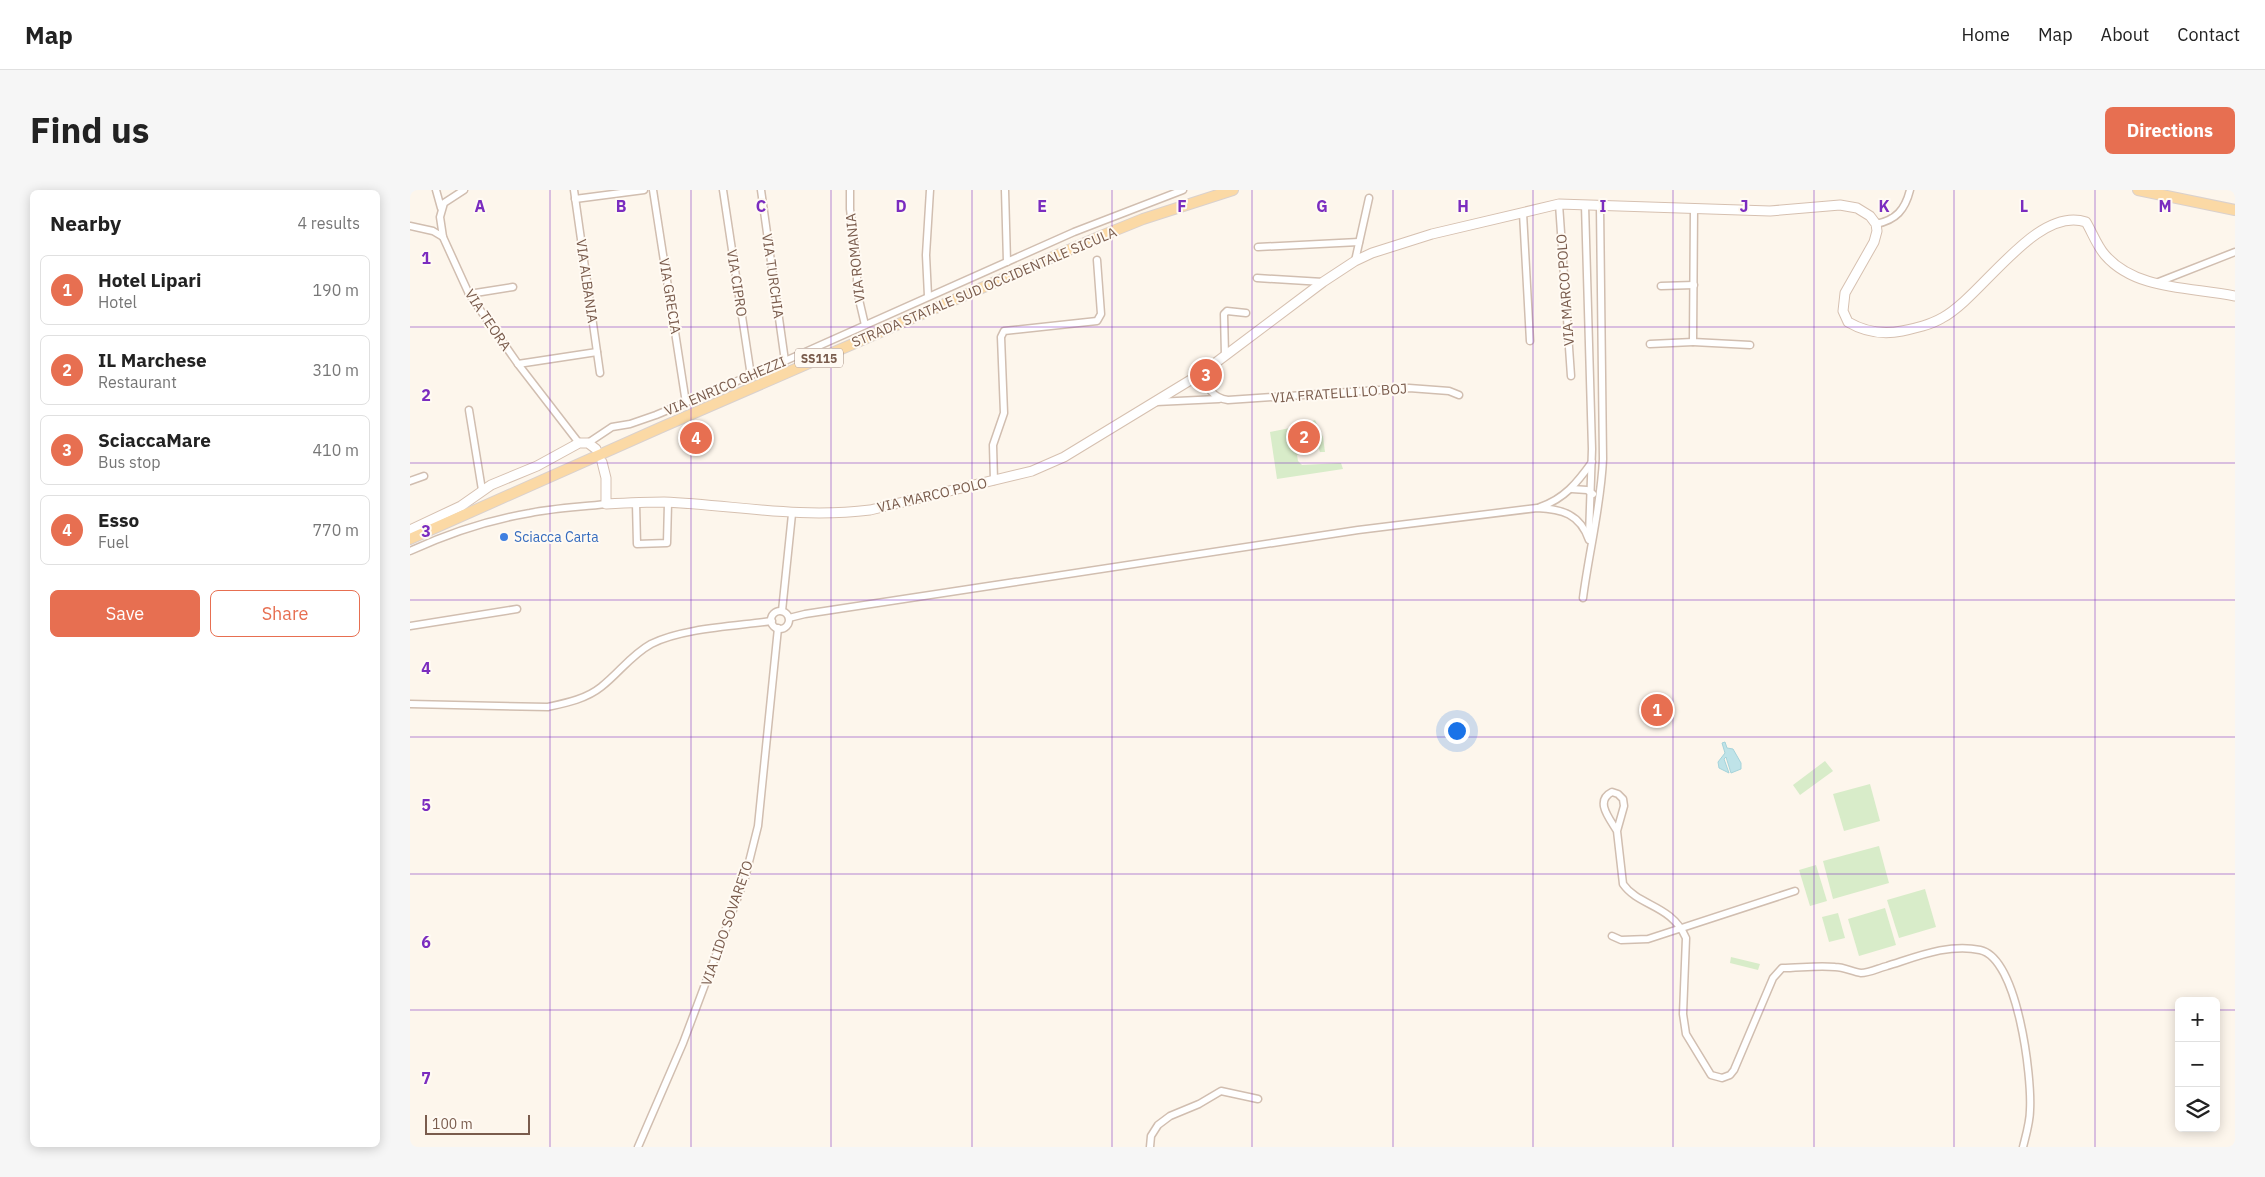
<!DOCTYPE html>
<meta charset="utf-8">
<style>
:root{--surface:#fff;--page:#f6f6f6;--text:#222;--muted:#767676;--line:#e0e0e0;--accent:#e76f51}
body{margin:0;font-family:"IBM Plex Sans",sans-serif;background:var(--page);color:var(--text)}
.controls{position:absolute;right:15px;bottom:15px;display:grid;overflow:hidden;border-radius:8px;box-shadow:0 2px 12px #0003}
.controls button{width:45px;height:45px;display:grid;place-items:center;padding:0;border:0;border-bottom:1px solid var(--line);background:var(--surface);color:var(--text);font:25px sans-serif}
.scale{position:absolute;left:15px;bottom:12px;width:105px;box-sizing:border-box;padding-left:5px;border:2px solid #7a5c4d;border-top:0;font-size:14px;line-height:18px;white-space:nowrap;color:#7a5c4d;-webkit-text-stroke:4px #fffaf3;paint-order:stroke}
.you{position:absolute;left:1046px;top:540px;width:18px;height:18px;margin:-12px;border:4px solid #fff;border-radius:50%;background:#1a73e8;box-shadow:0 0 0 8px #1a73e833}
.badge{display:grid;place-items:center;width:32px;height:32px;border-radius:50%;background:var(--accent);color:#fff;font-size:16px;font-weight:700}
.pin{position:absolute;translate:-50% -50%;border:2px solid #fff;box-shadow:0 1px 5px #0006}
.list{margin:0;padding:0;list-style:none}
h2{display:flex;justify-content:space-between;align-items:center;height:65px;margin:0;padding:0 20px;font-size:21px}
h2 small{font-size:16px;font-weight:400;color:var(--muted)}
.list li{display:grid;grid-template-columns:32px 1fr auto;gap:15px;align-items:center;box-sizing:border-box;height:70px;margin:0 10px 10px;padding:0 10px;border:1px solid var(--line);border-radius:8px}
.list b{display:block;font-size:19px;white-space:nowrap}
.list p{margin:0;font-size:16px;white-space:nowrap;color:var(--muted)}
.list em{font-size:16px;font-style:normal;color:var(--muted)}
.actions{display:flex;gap:10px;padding:15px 20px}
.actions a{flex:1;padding:11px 0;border:1px solid var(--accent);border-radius:8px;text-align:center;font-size:18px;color:var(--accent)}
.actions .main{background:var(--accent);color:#fff}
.icon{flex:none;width:28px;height:28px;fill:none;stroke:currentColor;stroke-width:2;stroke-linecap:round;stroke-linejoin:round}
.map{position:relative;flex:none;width:1825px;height:957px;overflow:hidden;border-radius:8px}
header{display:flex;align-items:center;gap:30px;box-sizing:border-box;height:70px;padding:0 25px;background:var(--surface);border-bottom:1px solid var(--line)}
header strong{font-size:24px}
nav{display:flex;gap:28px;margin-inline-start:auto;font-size:18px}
.intro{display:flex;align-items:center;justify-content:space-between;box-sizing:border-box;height:120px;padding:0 30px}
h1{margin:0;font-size:35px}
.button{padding:12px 22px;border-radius:8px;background:var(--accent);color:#fff;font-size:18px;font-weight:700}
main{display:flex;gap:30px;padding:0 30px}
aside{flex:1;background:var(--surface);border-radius:8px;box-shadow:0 2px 12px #0003}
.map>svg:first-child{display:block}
</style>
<header>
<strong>Map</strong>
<nav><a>Home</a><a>Map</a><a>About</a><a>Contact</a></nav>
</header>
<div class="intro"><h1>Find us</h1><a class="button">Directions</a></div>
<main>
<aside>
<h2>Nearby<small>4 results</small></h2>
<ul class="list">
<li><span class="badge">1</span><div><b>Hotel Lipari</b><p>Hotel</p></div><em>190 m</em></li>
<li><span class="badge">2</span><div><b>IL Marchese</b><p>Restaurant</p></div><em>310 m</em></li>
<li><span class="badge">3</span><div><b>SciaccaMare</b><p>Bus stop</p></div><em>410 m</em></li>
<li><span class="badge">4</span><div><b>Esso</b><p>Fuel</p></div><em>770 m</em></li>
</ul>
<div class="actions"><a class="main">Save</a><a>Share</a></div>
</aside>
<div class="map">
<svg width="1825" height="957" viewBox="0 0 1825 957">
<rect width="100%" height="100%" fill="#fdf6ec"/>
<g fill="#d8ecc9">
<path d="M905,230L913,247L915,262H910L908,256L904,257L901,246L903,245L897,233Z"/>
<path d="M885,237L888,257L894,258L895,261L887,265L888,271L892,275L931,273L933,279L867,289L860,242Z"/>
<path d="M1415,571L1423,581L1390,605L1383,595Z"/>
<path d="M1460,594L1470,631L1434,641L1423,604Z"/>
<path d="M1469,656L1479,693L1423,709L1413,671Z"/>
<path d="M1406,675L1417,711L1400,716L1389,680Z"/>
<path d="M1515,699L1526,737L1489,748L1477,710Z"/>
<path d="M1475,718L1486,755L1449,766L1438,729Z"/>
<path d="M1428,723L1435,748L1419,752L1412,727Z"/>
<path d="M1321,767L1350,774L1348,780L1320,773Z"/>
</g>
<path fill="#bfe3e8" stroke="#a5d3da" d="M1315,552L1317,558L1323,559L1331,573V579L1321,583L1316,567L1314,569L1319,583L1309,578L1308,572L1315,563L1312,553Z"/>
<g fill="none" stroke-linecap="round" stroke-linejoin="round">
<g stroke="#d1beb0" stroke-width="9">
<g id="street">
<path d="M26,0L31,18"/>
<path d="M54,0L34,13L30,27L33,47L59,104L108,174L169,253"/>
<path d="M164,0L190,183"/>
<path d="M243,0L276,213"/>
<path d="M313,0L341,186"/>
<path d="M351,0L375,171"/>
<path d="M440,0V19L447,76V101L455,135"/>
<path d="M595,0L597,72"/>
<path d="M165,9L234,0"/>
<path d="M1149,14L1161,186"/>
<path d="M1175,15L1182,259L1179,346"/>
<path d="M1284,19L1283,152L1340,155"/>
<path d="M1113,23L1120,151"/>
<path d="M1466,34C1486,30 1495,20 1500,0"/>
<path d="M0,36L23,41L33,47"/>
<path d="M848,57L949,52"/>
<path d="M945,71L959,8"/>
<path d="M847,88L913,92"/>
<path d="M1746,93L1825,62"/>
<path d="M1251,96L1284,95"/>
<path d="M59,104L103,97"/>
<path d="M518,106L516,65L520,0"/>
<path d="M1240,154L1283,152"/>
<path d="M815,165L814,124L817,121L836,123"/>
<path d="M108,174L187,162"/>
<path d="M792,183C797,197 802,208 818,210L999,198L1039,201L1049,205"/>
<path d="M746,212L809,209"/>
<path d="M59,220L72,300"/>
<path d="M178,253L202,237L220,234L246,225L375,171L664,42L773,0"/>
<path d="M0,291L14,286"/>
<path d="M584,291L583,255L594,223L591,147L594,141L687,131L691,124L687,70"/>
<path d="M1162,299L1177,300L1183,304"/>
<path d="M226,313L227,354L257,353L258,313"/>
<path d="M1130,317C1154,309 1167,293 1182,272"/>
<path d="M0,361C39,343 78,330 120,323C145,318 171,317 196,314"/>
<path d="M1173,408C1179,361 1191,316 1193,269L1190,16"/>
<path d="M372,421L382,324"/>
<circle cx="370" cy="430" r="9"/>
<path d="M379,428L395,424L948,340L1127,318C1152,319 1170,324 1179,350"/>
<path d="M0,436L107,419"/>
<path d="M0,514L138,517C156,513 176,509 191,497C209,483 221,465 241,454C272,438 327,436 362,431"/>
<path d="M1207,641C1200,629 1184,611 1202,602L1208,604L1213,609L1214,616L1207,641L1213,694C1229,717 1261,714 1276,748L1273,824L1276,844L1301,885L1312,888L1320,885L1324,880L1363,788L1372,778C1389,778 1408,775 1425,777C1434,777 1443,782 1451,783C1459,783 1469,778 1477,776C1506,767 1539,753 1570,760C1608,768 1622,887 1620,920C1620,932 1616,945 1613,957"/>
<path d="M1202,746L1211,750L1238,749L1385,701"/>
<path d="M228,957L273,853L335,688L348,636L368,438"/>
<path d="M740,957L741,946L748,935L760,926L789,914L811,901L848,909"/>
</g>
</g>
<g stroke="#d6c0b0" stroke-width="11">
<g id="secondary">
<path d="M192,272L196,288V314C215,313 235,312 254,312C325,315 387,329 460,320L622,281L654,267L792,183L913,92L945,71L962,63L1022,44L1149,14L1360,21L1430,15L1447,18L1460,26L1466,34L1467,41L1464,52L1435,103L1433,121L1438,132C1455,142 1472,145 1492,141C1506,138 1520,135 1532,128C1572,107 1626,15 1676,32C1682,42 1687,56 1695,65C1726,101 1783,97 1825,106"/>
<path d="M0,340L51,316L81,295L127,276L169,253H178L186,259"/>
</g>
</g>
<g stroke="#dad1cd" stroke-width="12">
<g id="primary">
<path d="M1728,0L1825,20"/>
<path d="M0,349L252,237L691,46L733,29L823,0"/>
</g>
</g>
<use href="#street" stroke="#fff" stroke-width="6"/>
<use href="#secondary" stroke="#fff" stroke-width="9"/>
<use href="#primary" stroke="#fbd9a5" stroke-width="10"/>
</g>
<path fill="none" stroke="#7b2cbf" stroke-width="1" stroke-opacity="0.55" d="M140,0V957M281,0V957M421,0V957M562,0V957M702,0V957M842,0V957M983,0V957M1123,0V957M1263,0V957M1404,0V957M1544,0V957M1685,0V957M0,137H1825M0,273H1825M0,410H1825M0,547H1825M0,684H1825M0,820H1769M1806,820H1825"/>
<circle fill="#3f7fe0" stroke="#fffaf3" stroke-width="2" cx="94" cy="347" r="5"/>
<g text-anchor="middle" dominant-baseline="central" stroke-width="4" stroke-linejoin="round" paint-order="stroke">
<rect fill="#fffaf3" stroke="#a28b7f" stroke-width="1" x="385" y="158.5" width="48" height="19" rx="4"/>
<g font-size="12" font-weight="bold" fill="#7a5c4d">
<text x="409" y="168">SS115</text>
</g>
<g font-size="14" fill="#7a5c4d" stroke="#fffaf3">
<text transform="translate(445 68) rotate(-96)">VIA ROMANIA</text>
<text transform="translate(363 86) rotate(82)">VIA TURCHIA</text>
<text transform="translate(177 91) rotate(82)">VIA ALBANIA</text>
<text transform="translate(327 93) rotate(81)">VIA CIPRO</text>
<text transform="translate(574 97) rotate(-23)">STRADA STATALE SUD OCCIDENTALE SICULA</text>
<text transform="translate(1155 100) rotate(-94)">VIA MARCO POLO</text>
<text transform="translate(260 106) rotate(81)">VIA GRECIA</text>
<text transform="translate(78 130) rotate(56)">VIA TEORA</text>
<text transform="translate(315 196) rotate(-23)">VIA ENRICO GHEZZI</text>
<text transform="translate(929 203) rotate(-4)">VIA FRATELLI LO BOJ</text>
<text transform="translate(522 305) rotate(-13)">VIA MARCO POLO</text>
<text transform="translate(317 733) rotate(-71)">VIA LIDO SOVARETO</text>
</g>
<g font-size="14" fill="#366cbe" stroke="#fffaf3" text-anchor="start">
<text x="104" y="347">Sciacca Carta</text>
</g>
</g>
<g font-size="16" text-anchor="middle" font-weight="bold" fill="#7b2cbf" stroke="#fffaf3" stroke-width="4" stroke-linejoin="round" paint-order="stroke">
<text x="70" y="22">A</text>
<text x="211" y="22">B</text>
<text x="351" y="22">C</text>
<text x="491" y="22">D</text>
<text x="632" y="22">E</text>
<text x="772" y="22">F</text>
<text x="912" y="22">G</text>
<text x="1053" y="22">H</text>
<text x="1193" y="22">I</text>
<text x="1334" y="22">J</text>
<text x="1474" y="22">K</text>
<text x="1614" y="22">L</text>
<text x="1755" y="22">M</text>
<text x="16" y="74">1</text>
<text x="16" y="211">2</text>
<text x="16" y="347">3</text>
<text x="16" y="484">4</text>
<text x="16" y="621">5</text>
<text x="16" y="758">6</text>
<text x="16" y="894">7</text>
</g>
</svg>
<div class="controls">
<button>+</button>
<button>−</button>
<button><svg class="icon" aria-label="layers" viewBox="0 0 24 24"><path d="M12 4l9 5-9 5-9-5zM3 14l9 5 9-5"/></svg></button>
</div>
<div class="scale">100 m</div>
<div class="you"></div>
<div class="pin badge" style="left:1247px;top:520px">1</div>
<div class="pin badge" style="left:894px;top:247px">2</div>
<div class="pin badge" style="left:796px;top:185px">3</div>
<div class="pin badge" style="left:286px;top:248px">4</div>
</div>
</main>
